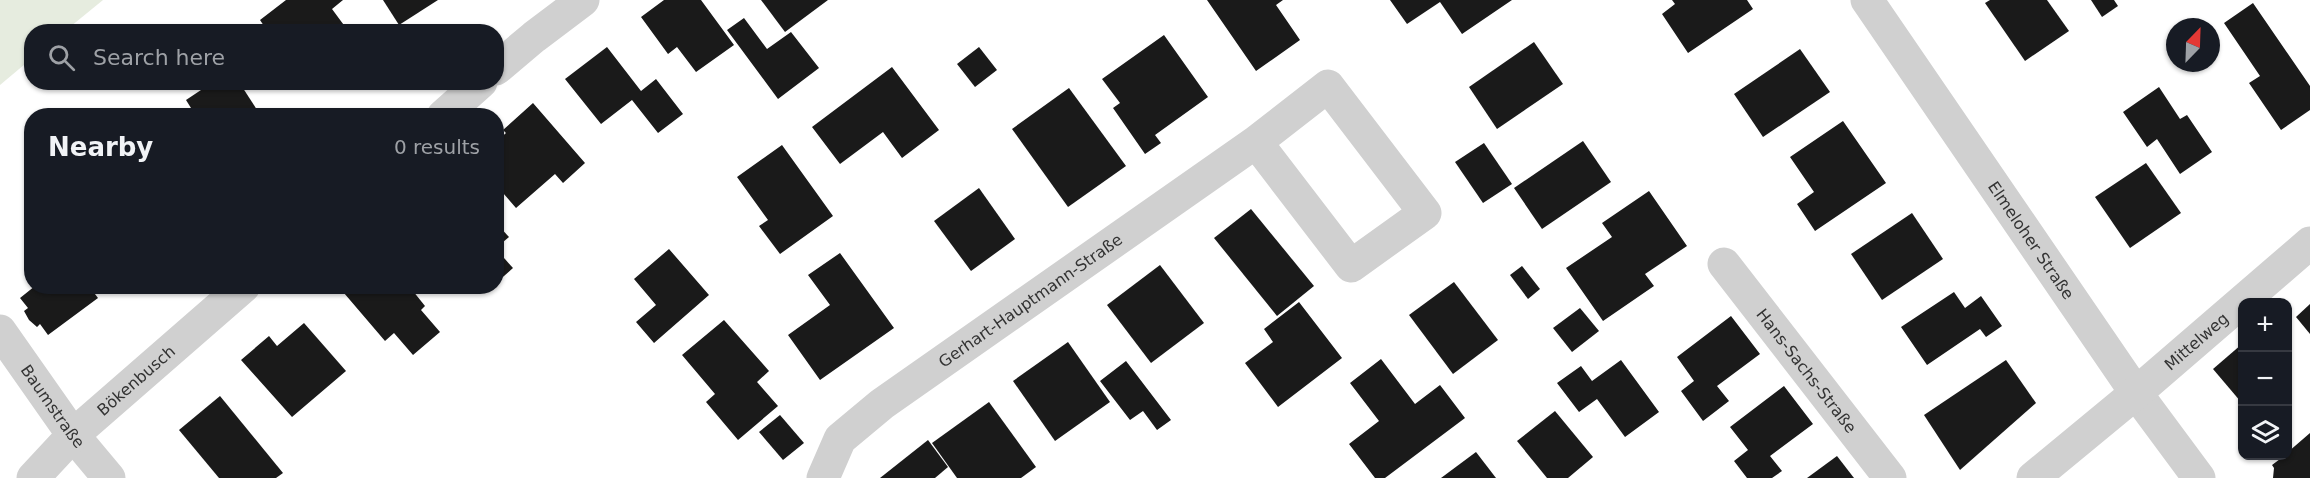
<!DOCTYPE html>
<meta charset="utf-8">
<style>
:root{--surface:#171b24;--page:#20242c;--text:#f1f3f6;--muted:#9ea1a6;--line:#363941}
body{margin:0;font-family:"DejaVu Sans",sans-serif;background:var(--page);color:var(--text)}
.controls{position:absolute;right:18px;bottom:18px;display:grid;overflow:hidden;border-radius:12px;box-shadow:0 2px 4px #0004}
.controls button{width:54px;height:54px;display:grid;place-items:center;padding:0;border:0;border-bottom:2px solid var(--line);background:var(--surface);color:var(--text);font:30px sans-serif}
.compass{position:absolute;left:2166px;top:18px;width:54px;height:54px;border-radius:50%;background:var(--surface);box-shadow:0 2px 4px #0004;rotate:23deg}
.list{margin:0;padding:0;list-style:none}
h2{display:flex;justify-content:space-between;align-items:center;height:78px;margin:0;padding:0 24px;font-size:26px}
h2 small{font-size:20px;font-weight:400;color:var(--muted)}
.icon{flex:none;width:33px;height:33px;fill:none;stroke:currentColor;stroke-width:2;stroke-linecap:round;stroke-linejoin:round}
.map{position:relative;flex:none;width:2310px;height:478px;overflow:hidden}
.search{position:absolute;background:var(--surface);box-shadow:0 2px 4px #0004;left:24px;top:24px;width:480px;height:66px;display:flex;align-items:center;gap:15px;box-sizing:border-box;padding:0 21px;border-radius:24px;color:var(--muted);font-size:22px}
.panel{position:absolute;background:var(--surface);box-shadow:0 2px 4px #0004;left:24px;top:108px;width:480px;height:186px;border-radius:24px}
.map>svg:first-child{display:block}
</style>
<div class="map">
<svg width="2310" height="478" viewBox="0 0 2310 478">
<rect width="100%" height="100%" fill="#fff"/>
<path fill="#e6ecdf" d="M0,0H103L65,31L32,32L31,59L0,85Z"/>
<g fill="#1a1a1a">
<path d="M286,0H343L332,9L349,32H268L260,20Z"/>
<path d="M383,0H438L399,25Z"/>
<path d="M664,0H701L734,45L696,72L677,47L668,54L641,17Z"/>
<path d="M761,0H828L785,32Z"/>
<path d="M1207,0H1283L1276,5L1300,40L1256,71Z"/>
<path d="M1390,0H1512L1462,34L1440,2L1407,24Z"/>
<path d="M1672,0H1747L1753,9L1688,53L1662,14L1675,4Z"/>
<path d="M1990,0H2047L2069,31L2025,61L1985,3Z"/>
<path d="M2091,0H2114L2118,6L2102,17Z"/>
<path d="M2253,3L2310,86V110L2281,130L2249,83L2260,76L2224,23Z"/>
<path d="M744,18L767,49L791,32L819,68L778,99L727,30Z"/>
<path d="M1164,35L1208,97L1155,135L1161,143L1145,154L1113,108L1120,103L1102,79Z"/>
<path d="M1534,42L1563,84L1497,129L1469,87Z"/>
<path d="M607,47L641,91L656,79L683,114L658,133L632,100L601,124L565,79Z"/>
<path d="M979,47L997,70L975,87L957,64Z"/>
<path d="M1800,49L1830,92L1763,137L1734,94Z"/>
<path d="M892,67L939,130L902,158L883,132L840,164L812,127Z"/>
<path d="M213,82H239L261,116H196L186,100Z"/>
<path d="M2159,87L2180,119L2187,115L2212,152L2180,174L2157,139L2147,147L2123,112Z"/>
<path d="M1069,88L1126,166L1068,207L1012,129Z"/>
<path d="M533,103L585,163L563,183L555,174L516,208L496,185V142L506,133L503,130Z"/>
<path d="M1843,121L1886,183L1815,231L1797,204L1814,192L1790,157Z"/>
<path d="M1583,141L1611,182L1542,229L1514,188Z"/>
<path d="M1484,143L1512,184L1483,203L1455,162Z"/>
<path d="M782,145L833,216L780,254L759,226L768,220L737,177Z"/>
<path d="M2146,163L2181,213L2130,248L2095,197Z"/>
<path d="M979,188L1015,239L971,271L934,221Z"/>
<path d="M1649,191L1687,246L1645,274L1654,286L1603,321L1566,268L1612,237L1602,223Z"/>
<path d="M1251,209L1314,286L1277,316L1214,238Z"/>
<path d="M1912,213L1943,259L1882,300L1851,254Z"/>
<path d="M496,223L509,237L496,248Z"/>
<path d="M496,249L513,268L496,283Z"/>
<path d="M669,249L709,295L654,343L636,322L656,305L634,279Z"/>
<path d="M840,253L894,328L820,380L788,335L830,305L808,275Z"/>
<path d="M1160,265L1204,323L1151,363L1107,305Z"/>
<path d="M1522,266L1540,289L1528,299L1510,275Z"/>
<path d="M1454,282L1498,340L1453,374L1409,315Z"/>
<path d="M35,286H89L98,298L48,335L40,324L37,327L29,320L24,311L28,308L20,298Z"/>
<path d="M338,286H409L425,306L421,310L440,332L413,355L394,333L385,341Z"/>
<path d="M1954,292L1965,308L1981,296L2002,326L1986,337L1980,329L1927,365L1901,327Z"/>
<path d="M1299,302L1342,358L1278,407L1245,363L1273,342L1264,329Z"/>
<path d="M2310,304V334L2296,317Z"/>
<path d="M1580,308L1599,331L1572,352L1553,328Z"/>
<path d="M1731,316L1760,354L1717,386L1729,401L1703,421L1681,391L1694,381L1677,357Z"/>
<path d="M724,320L769,371L757,382L778,406L738,440L706,402L715,394L682,355Z"/>
<path d="M304,323L346,371L292,417L241,360L269,336L277,346Z"/>
<path d="M1068,342L1110,402L1055,441L1013,381Z"/>
<path d="M2242,344V401L2241,402L2213,369Z"/>
<path d="M1381,359L1415,404L1440,385L1465,418L1385,478H1375L1349,444L1379,421L1350,383Z"/>
<path d="M1621,360L1659,412L1625,437L1597,399L1579,412L1557,383L1581,366L1592,381Z"/>
<path d="M2006,360L2036,403L1960,470L1924,415Z"/>
<path d="M1126,361L1171,420L1157,430L1143,411L1130,420L1100,381Z"/>
<path d="M1784,386L1813,424L1770,456L1782,471L1772,478H1747L1734,461L1748,450L1730,427Z"/>
<path d="M220,396L283,473L276,478H219L179,430Z"/>
<path d="M989,402L1036,467L1021,478H957L932,443Z"/>
<path d="M1555,411L1593,457L1568,478H1547L1517,441Z"/>
<path d="M780,415L804,443L783,460L759,432Z"/>
<path d="M2310,433V478H2273L2274,468L2272,465L2284,456H2288V452Z"/>
<path d="M928,440L948,467L935,478H880Z"/>
<path d="M1476,452L1496,478H1441Z"/>
<path d="M1837,456L1854,478H1807Z"/>
</g>
<g fill="none" stroke-linecap="round" stroke-linejoin="round">
<g stroke="#d0d0d0" stroke-width="33">
<path id="s1" d="M1867,0L2136,393L2199,478"/>
<path d="M496,69L534,37L583,0"/>
<path d="M443,116L481,82"/>
<path id="s2" d="M1724,264L1890,478"/>
<path id="s3" d="M0,331L73,435L109,478"/>
<path id="s4" d="M33,478L73,435L244,286"/>
<path id="s5" d="M823,478L840,439L882,404L1256,142L1328,86L1425,213L1351,266L1256,142"/>
<path id="s6" d="M2033,478L2136,393L2310,243"/>
</g>
</g>
<g text-anchor="middle" dominant-baseline="central" stroke-width="6" stroke-linejoin="round" paint-order="stroke">
<g font-size="16" fill="#333" stroke="#fff">
<text stroke="none"><textPath href="#s1" startOffset="291">Elmeloher Straße</textPath></text>
<text stroke="none"><textPath href="#s5" startOffset="278">Gerhart-Hauptmann-Straße</textPath></text>
<text stroke="none"><textPath href="#s6" startOffset="213">Mittelweg</textPath></text>
<text stroke="none"><textPath href="#s2" startOffset="135">Hans-Sachs-Straße</textPath></text>
<text stroke="none"><textPath href="#s4" startOffset="142">Bökenbusch</textPath></text>
<text stroke="none"><textPath href="#s3" startOffset="92">Baumstraße</textPath></text>
</g>
</g>
</svg>
<div class="controls">
<button>+</button>
<button>−</button>
<button><svg class="icon" aria-label="layers" viewBox="0 0 24 24"><path d="M12 4l9 5-9 5-9-5zM3 14l9 5 9-5"/></svg></button>
</div>
<svg class="compass" viewBox="-18 -18 36 36"><path d="M0-13l5 13h-10z" fill="#e53935"/><path d="M0 13l5-13h-10z" fill="#9ea1a6"/></svg>
<div class="search"><svg class="icon" aria-label="search" viewBox="0 0 24 24"><circle cx="10" cy="10" r="6"/><path d="M15 15l6 6"/></svg>Search here</div>
<section class="panel">
<h2>Nearby<small>0 results</small></h2>
<ul class="list">
</ul>
</section>
</div>
